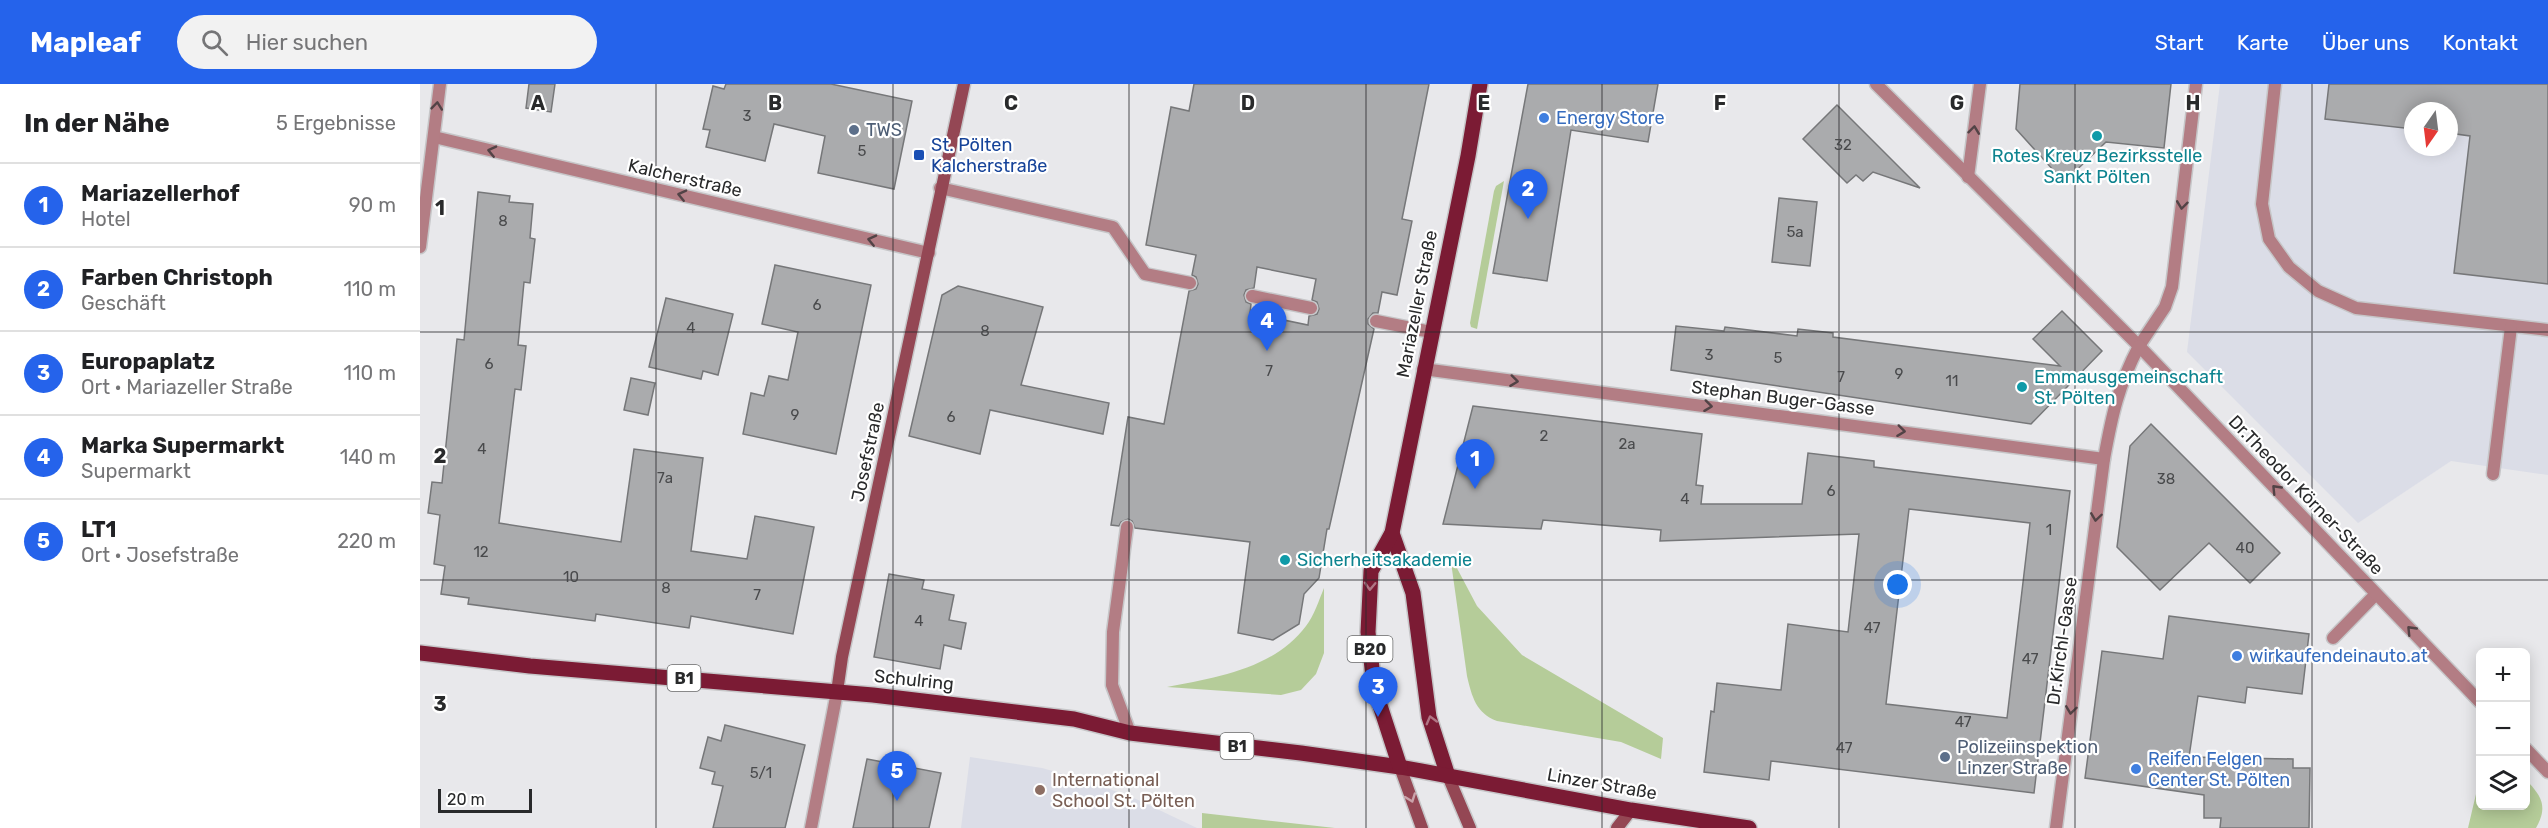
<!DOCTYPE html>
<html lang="de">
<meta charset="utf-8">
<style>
:root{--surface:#fff;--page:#f2f2f2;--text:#202124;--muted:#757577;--line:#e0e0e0;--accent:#2563eb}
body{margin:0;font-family:Rubik,sans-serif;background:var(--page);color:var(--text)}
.controls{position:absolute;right:18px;bottom:18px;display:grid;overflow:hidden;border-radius:9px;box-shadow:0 3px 15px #0003}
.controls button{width:54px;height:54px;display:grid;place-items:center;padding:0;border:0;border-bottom:2px solid var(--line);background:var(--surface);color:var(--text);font:30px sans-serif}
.compass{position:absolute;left:1984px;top:18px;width:54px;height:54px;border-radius:50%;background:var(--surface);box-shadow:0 3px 15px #0003;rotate:194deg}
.scale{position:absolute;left:18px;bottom:15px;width:94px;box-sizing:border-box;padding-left:6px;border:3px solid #292a2b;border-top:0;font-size:16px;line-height:21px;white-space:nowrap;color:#292a2b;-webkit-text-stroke:4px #fff;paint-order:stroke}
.you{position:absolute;left:1478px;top:501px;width:21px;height:21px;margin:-15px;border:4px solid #fff;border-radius:50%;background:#1a73e8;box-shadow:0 0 0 9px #1a73e833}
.badge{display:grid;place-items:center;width:39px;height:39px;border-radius:50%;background:var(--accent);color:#fff;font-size:20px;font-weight:700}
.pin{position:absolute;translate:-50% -50px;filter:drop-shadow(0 2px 3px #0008)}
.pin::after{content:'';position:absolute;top:32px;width:21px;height:18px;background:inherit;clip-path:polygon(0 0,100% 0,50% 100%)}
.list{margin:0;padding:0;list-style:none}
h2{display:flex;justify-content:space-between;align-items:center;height:78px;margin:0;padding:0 24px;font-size:26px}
h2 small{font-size:20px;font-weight:400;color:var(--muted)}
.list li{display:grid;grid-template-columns:39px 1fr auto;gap:18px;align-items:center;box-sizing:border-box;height:84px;padding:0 24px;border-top:2px solid var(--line)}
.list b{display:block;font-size:22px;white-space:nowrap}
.list p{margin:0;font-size:20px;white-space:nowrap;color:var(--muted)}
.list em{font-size:20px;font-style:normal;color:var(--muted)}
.icon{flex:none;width:33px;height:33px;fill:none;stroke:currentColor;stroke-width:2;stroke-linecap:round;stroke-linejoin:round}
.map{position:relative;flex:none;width:2128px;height:744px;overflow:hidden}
header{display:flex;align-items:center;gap:36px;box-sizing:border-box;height:84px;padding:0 30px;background:var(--accent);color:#fff}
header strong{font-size:28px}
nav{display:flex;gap:33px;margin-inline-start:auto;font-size:21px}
.search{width:420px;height:54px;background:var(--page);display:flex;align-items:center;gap:15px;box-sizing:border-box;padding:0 21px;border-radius:33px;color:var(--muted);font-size:22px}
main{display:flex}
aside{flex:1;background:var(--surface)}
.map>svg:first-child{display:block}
</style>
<header>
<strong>Mapleaf</strong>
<div class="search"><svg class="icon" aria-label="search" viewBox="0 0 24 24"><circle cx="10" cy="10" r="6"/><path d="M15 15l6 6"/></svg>Hier suchen</div>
<nav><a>Start</a><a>Karte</a><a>Über uns</a><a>Kontakt</a></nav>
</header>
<main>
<aside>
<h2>In der Nähe<small>5 Ergebnisse</small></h2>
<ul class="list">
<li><span class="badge">1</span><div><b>Mariazellerhof</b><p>Hotel</p></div><em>90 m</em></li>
<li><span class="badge">2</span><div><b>Farben Christoph</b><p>Geschäft</p></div><em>110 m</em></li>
<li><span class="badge">3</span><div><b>Europaplatz</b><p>Ort · Mariazeller Straße</p></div><em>110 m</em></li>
<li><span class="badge">4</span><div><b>Marka Supermarkt</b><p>Supermarkt</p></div><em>140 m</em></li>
<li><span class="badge">5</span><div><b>LT1</b><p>Ort · Josefstraße</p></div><em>220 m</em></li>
</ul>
</aside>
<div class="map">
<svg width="2128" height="744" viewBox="0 0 2128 744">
<rect width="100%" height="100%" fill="#e8e8eb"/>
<g fill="#dbdde7" fill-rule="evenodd">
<path d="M1800,0H2128V391L2031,377L1938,439L1767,268ZM1993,27H2029V63H1993Z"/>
<path d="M550,673L622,684L671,698L716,715L777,744H541Z"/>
</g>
<g fill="#b5cc99">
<path d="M1084,97L1057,245L1051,243L1050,239L1074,107L1076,102Z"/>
<path d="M1030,471L1057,522L1102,571L1243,654L1241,675L1201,658L1077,637C1056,629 1052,613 1047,592Z"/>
<path d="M904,504V569L896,590L881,606L861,611L747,603C795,594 854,585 886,542C894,532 899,516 904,504Z"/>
<path d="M2060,693V722H2106V696C2122,712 2128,723 2116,744H2048Z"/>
<path d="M782,729L915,744H782Z"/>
</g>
<g fill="#aaabad" stroke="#767779" stroke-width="1.5" fill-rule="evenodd">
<path d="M109,0H135L131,28L106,24Z"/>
<path d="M306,0H411L492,17L474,105L398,89L405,52L354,40L345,77L286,63L290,46L283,45L293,2L304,5Z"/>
<path d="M774,0H1009L982,135L992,137L977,211L962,208L958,229H953L948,235V240L954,245L909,445H907L899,494L884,510L879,540L853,556L818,549L830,458L715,444L712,437L708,435L701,438L699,442L691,441L708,333L744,340L769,207L776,205L778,200L776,193L772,191L776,171L726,161L751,23L769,27ZM837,183L896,195L892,216L897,218L899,225L897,230L889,232L888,241L830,229L831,220L826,218L824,211L826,206L834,204Z"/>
<path d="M1108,0H1238L1228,58L1151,46L1127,197L1073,189Z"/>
<path d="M1600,0H1751L1744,64L1686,58L1644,98L1596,45Z"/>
<path d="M1909,0H2128V200L2034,189L2050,52L2029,49V27H1993V45L1905,35Z"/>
<path d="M1417,21L1500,104L1453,88L1443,97L1436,91L1427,99L1383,55Z"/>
<path d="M58,108L90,112L89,118L113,120L110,154L115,155L110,199L104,198L98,261L106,262L101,306L95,305L79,439L201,458L214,365L283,374L271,467L327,475L335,432L394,443L373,550L271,532L269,544L176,530L175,537L48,520L49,514L21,510L25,482L14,480L20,431L8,429L12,398L22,399L37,255L44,256Z"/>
<path d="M1359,114L1397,118L1390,182L1352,178Z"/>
<path d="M355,181L451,201L416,370L323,350L331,309L344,312L349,292L368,296L378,248L342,240Z"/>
<path d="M538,202L623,223L601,301L689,319L683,350L570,326L560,370L489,352L522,211Z"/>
<path d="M246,214L313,230L298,291L283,287L281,295L229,283Z"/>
<path d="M1642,227L1682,267L1611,340L1251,286L1256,242L1304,247L1305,243L1377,252L1378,245L1413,249V253L1640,282L1613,255Z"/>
<path d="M211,294L235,299L228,331L204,326Z"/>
<path d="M1053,322L1282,350L1276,401L1283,402L1281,420H1382L1388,369L1454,377V383L1650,407L1614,709L1351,677L1349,696L1284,688L1291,627L1294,628L1297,599L1361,606L1368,540L1428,548L1439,450L1240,457L1241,446L1123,436L1121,445L1023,440ZM1489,425L1610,439L1587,634L1466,620Z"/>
<path d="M1731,340L1860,469L1830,499L1789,459L1740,506L1697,463L1710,362Z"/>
<path d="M469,490L504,496L502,505L534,511L529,536L546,539L541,565L524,561L520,585L454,573Z"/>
<path d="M1749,532L1889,550L1882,610L1827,603L1825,619L1778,612L1769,673L1873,675V684H1890L1889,744H1800L1801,734H1784V711L1665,694L1682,567L1743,575Z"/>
<path d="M305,641L385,661L365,744H293L303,702L292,700L295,688L280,684L288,653L301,657Z"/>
<path d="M447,675L521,689L509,744H433Z"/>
</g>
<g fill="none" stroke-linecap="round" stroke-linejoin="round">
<g stroke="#c6c6c8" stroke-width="15">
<g id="lane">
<path d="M1855,0L1842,120L1849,155L1869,183L1898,207L1936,224L2128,246"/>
<path d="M1548,93L1560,0"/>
<path d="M520,104L693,143L725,190L770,199"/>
<path d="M832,212L891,224"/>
<path d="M956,237L1011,248"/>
<path d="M1719,262L1745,223L1752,203L1776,0"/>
<path d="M2073,390L2091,243"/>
<path d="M707,443L693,548L692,601L710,649"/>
<path d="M1913,554L1956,510"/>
</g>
</g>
<g stroke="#c6c6c8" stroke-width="15">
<g id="street">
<path d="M1456,0L1719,262L2060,618"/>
<path d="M14,53L509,169"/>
<path d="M0,163L20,0"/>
<path d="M1003,285L1684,375"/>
<path d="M2106,665L2128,688"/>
<path d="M391,744L417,608"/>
<path d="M1636,744L1684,375C1692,331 1698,302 1719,262"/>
</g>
</g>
<g stroke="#c6c6c8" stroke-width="15">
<g id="secondary">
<path d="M417,608L422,573L544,0"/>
<path d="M980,683L1002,744"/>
<path d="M1028,692L1050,744"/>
<path d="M1197,744L1211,726"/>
</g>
</g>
<g stroke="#c6c6c8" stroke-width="18">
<g id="primary">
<path d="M972,449L993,509L1009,633L1028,692"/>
<path d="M0,569L110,582L453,611L654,635L710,649L881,669L980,683L1211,726L1329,744"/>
<path d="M980,683L954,603L948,548L951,487L972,449L1048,72L1060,0"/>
</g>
</g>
<use href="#lane" stroke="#b37d84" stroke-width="12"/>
<use href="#street" stroke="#b37d84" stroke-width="12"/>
<use href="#secondary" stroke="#944754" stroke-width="12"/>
<use href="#primary" stroke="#7b1b34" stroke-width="15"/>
</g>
<defs><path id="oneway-chevron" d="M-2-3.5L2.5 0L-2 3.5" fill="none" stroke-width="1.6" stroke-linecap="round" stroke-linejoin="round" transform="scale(1.5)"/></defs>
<g stroke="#524346">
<use href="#oneway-chevron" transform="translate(17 22) rotate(-84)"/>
<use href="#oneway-chevron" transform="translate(1554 46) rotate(-83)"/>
<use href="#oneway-chevron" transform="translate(72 67) rotate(-167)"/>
<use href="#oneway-chevron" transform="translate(262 111) rotate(-167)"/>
<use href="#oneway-chevron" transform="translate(1762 121) rotate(97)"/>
<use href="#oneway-chevron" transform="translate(452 156) rotate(-167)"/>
<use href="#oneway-chevron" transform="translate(1094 297) rotate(7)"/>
<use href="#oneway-chevron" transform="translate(1288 322) rotate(7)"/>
<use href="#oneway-chevron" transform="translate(1481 347) rotate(7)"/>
<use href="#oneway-chevron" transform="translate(1856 405) rotate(-134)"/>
<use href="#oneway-chevron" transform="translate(1676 433) rotate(98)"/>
<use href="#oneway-chevron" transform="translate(1991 546) rotate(-134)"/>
<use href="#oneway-chevron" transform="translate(1651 626) rotate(98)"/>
</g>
<g stroke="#b07685">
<use href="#oneway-chevron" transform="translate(950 502) rotate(92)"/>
<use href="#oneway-chevron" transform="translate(1011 636) rotate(-105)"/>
</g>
<use stroke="#caa3aa" href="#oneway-chevron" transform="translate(991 714) rotate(70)"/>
<path fill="none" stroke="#292a2b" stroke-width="1.5" stroke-opacity="0.55" d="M236,0V744M473,0V744M709,0V744M946,0V744M1182,0V744M1419,0V744M1655,0V744M1892,0V744M0,248H2128M0,496H2128"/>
<g fill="#3f7fe0" stroke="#fff" stroke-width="2">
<circle cx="1124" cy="34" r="6"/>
<circle cx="1817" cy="572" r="6"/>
<circle cx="1716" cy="685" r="6"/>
</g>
<g fill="#5c6f8a" stroke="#fff" stroke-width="2">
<circle cx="434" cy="46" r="6"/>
<circle cx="1525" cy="673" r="6"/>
</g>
<g fill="#0f9aa8" stroke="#fff" stroke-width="2">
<circle cx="1677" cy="52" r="6"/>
<circle cx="1602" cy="303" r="6"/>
<circle cx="865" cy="476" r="6"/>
</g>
<rect fill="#1a4fb4" stroke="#fff" stroke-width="2" x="493" y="65" width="12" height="12" rx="3"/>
<circle fill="#8d6e63" stroke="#fff" stroke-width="2" cx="620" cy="706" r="6"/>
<g text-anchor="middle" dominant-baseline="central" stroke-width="4.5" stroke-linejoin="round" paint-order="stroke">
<g font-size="15" fill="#494a4c">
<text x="327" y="32">3</text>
<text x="1423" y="61">32</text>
<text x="442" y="67">5</text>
<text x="83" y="137">8</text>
<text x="1375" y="148">5a</text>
<text x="397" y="221">6</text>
<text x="271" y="244">4</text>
<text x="565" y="247">8</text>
<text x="1289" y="271">3</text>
<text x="1358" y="274">5</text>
<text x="69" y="280">6</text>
<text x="849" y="287">7</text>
<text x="1479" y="290">9</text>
<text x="1421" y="293">7</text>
<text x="1532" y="297">11</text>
<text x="375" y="331">9</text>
<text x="531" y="333">6</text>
<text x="1124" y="352">2</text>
<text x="1207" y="360">2a</text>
<text x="62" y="365">4</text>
<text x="245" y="394">7a</text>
<text x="1746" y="395">38</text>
<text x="1411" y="407">6</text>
<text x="1265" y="415">4</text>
<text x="1629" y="446">1</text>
<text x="1825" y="464">40</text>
<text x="61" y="468">12</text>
<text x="151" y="493">10</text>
<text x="246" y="504">8</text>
<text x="337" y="511">7</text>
<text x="499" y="537">4</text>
<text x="1452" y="544">47</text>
<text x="1610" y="575">47</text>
<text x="1543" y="638">47</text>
<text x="1424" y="664">47</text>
<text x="341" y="689">5/1</text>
</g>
<g fill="#fff" stroke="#696a6b" stroke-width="1.5">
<rect x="927.5" y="552" width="45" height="26" rx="4.5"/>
<rect x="247.5" y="581" width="33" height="26" rx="4.5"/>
<rect x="800.5" y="649" width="33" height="26" rx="4.5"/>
</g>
<g font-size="16" font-weight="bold" fill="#292a2b">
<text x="950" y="565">B20</text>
<text x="264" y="594">B1</text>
<text x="817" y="662">B1</text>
</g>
<g font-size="18" fill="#366cbe" stroke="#fff" text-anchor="start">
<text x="1136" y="34">Energy Store</text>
<text x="1829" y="572">wirkaufendeinauto.at</text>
<text x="1728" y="675">Reifen Felgen<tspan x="1728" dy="21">Center St. Pölten</tspan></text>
</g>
<g font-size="18" fill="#4e5e75" stroke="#fff" text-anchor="start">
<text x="446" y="46">TWS</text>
<text x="1537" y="663">Polizeiinspektion<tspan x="1537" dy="21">Linzer Straße</tspan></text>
</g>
<g font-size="18" fill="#164399" stroke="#fff" text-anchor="start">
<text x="511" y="61">St. Pölten<tspan x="511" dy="21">Kalcherstraße</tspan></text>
</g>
<g font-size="18" fill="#0d838f" stroke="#fff" text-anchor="start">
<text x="1677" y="72" text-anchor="middle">Rotes Kreuz Bezirksstelle<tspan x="1677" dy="21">Sankt Pölten</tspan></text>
<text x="1614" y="293">Emmausgemeinschaft<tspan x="1614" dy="21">St. Pölten</tspan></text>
<text x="877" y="476">Sicherheitsakademie</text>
</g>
<g font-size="18" fill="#292a2b" stroke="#fff">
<text transform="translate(265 94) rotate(13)">Kalcherstraße</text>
<text transform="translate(997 220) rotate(-79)">Mariazeller Straße</text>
<text transform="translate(1363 314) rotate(7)">Stephan Buger-Gasse</text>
<text transform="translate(448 368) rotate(-78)">Josefstraße</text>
<text transform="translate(1886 411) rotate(46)">Dr.Theodor Körner-Straße</text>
<text transform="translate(1642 557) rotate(-82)">Dr.Kirchl-Gasse</text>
<text transform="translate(494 596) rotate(6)">Schulring</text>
<text transform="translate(1182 700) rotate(10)">Linzer Straße</text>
</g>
<g font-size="18" fill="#785e54" stroke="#fff" text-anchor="start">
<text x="632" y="696">International<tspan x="632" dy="21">School St. Pölten</tspan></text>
</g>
</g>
<g font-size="20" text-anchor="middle" font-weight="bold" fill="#292a2b" stroke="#fff" stroke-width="4.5" stroke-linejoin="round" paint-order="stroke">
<text x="118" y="26">A</text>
<text x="355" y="26">B</text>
<text x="591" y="26">C</text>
<text x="828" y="26">D</text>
<text x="1064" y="26">E</text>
<text x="1300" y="26">F</text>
<text x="1537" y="26">G</text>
<text x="1773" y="26">H</text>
<text x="20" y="131">1</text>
<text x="20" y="379">2</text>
<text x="20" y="627">3</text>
</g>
</svg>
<div class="controls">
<button>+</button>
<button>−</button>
<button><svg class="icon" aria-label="layers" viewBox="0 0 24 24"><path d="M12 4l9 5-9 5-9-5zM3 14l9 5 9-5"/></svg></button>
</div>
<svg class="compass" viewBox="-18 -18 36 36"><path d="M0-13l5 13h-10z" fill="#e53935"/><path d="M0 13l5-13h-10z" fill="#757577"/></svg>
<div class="scale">20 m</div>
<div class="you"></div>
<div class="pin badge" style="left:1055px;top:405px">1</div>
<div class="pin badge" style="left:1108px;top:135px">2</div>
<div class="pin badge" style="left:958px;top:633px">3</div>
<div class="pin badge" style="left:847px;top:267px">4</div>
<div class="pin badge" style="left:477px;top:717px">5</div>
</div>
</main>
